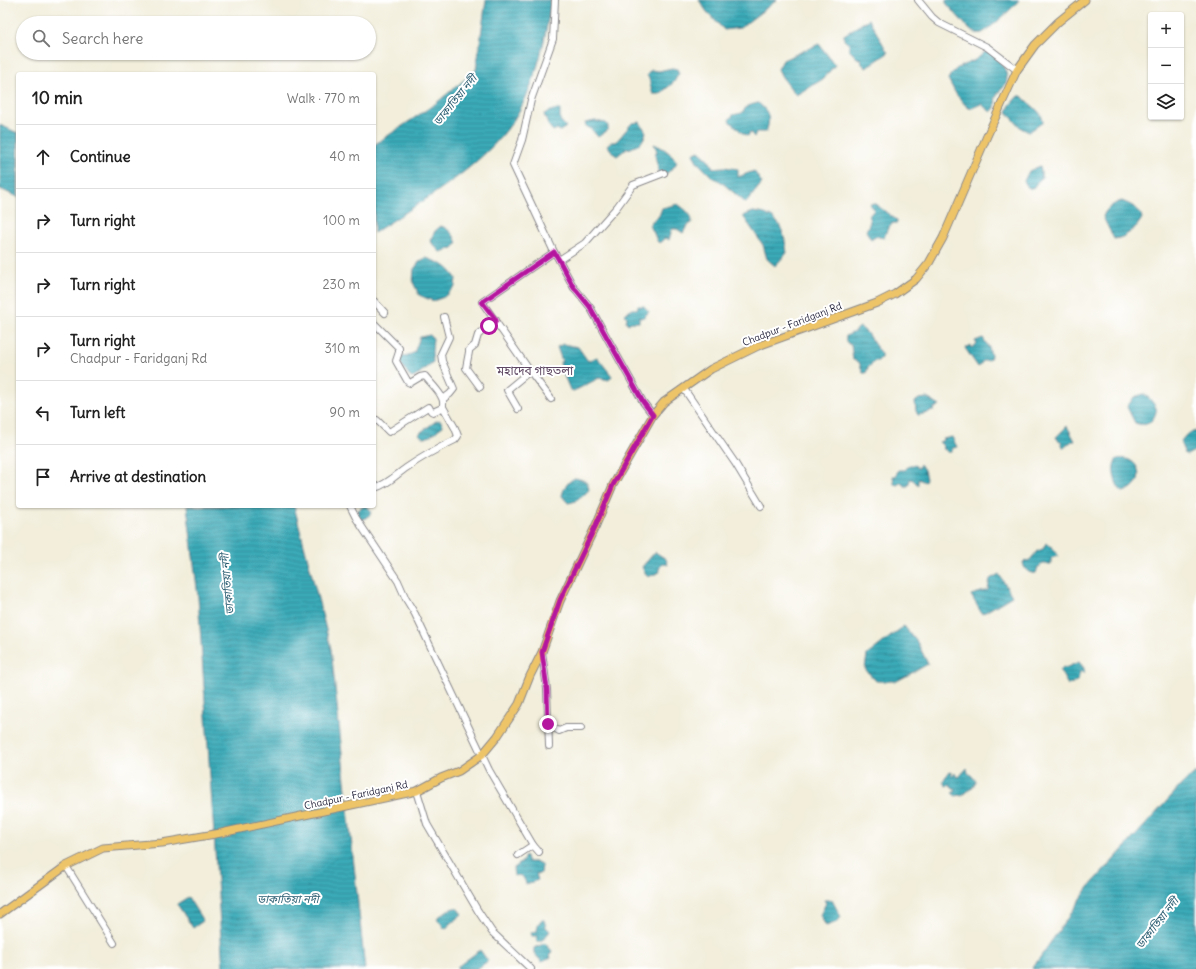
<!DOCTYPE html>
<meta charset="utf-8">
<style>
:root{--surface:#fff;--page:#f6f6f6;--text:#222;--muted:#767676;--line:#e0e0e0}
body{margin:0;font-family:Delius,"Noto Sans Bengali",sans-serif;background:var(--page);color:var(--text)}
.controls{position:absolute;right:12px;top:12px;display:grid;overflow:hidden;border-radius:4px;box-shadow:0 1px 3px #0004}
.controls button{width:36px;height:36px;display:grid;place-items:center;padding:0;border:0;border-bottom:1px solid var(--line);background:var(--surface);color:var(--text);font:20px sans-serif}
.stop{position:absolute;width:12px;height:12px;margin:-9px;border:3px solid #b5179e;border-radius:50%;background:#fff}
.stop.end{background:#b5179e;border-color:#fff;box-shadow:0 1px 4px #0008}
.list{margin:0;padding:0;list-style:none}
h2{display:flex;justify-content:space-between;align-items:center;height:52px;margin:0;padding:0 16px;font-size:17px}
h2 small{font-size:13px;font-weight:400;color:var(--muted)}
.list li{display:grid;grid-template-columns:26px 1fr auto;gap:12px;align-items:center;box-sizing:border-box;height:64px;padding:0 16px;border-top:1px solid var(--line)}
.list b{display:block;font-size:15px;white-space:nowrap}
.list p{margin:0;font-size:13px;white-space:nowrap;color:var(--muted)}
.list em{font-size:13px;font-style:normal;color:var(--muted)}
.icon{flex:none;width:22px;height:22px;fill:none;stroke:currentColor;stroke-width:2;stroke-linecap:round;stroke-linejoin:round}
.map{position:relative;flex:none;width:1196px;height:969px;overflow:hidden}
.search{position:absolute;background:var(--surface);box-shadow:0 1px 3px #0004;left:16px;top:16px;width:360px;height:44px;display:flex;align-items:center;gap:10px;box-sizing:border-box;padding:0 14px;border-radius:22px;color:var(--muted);font-size:15px}
.panel{position:absolute;background:var(--surface);box-shadow:0 1px 3px #0004;left:16px;top:72px;width:360px;height:436px;border-radius:4px}
.map>svg:first-child{display:block}
</style>
<div class="map">
<svg width="1196" height="969" viewBox="0 0 1196 969">
<defs>
<pattern id="water-rules" width="6" height="5" patternUnits="userSpaceOnUse"><rect width="6" height="5" fill="#3aaab8"/><path d="M0 2.5h6" fill="none" stroke="#308a97"/></pattern>
</defs>
<rect width="100%" height="100%" fill="#fff"/>
<filter id="ink" filterUnits="userSpaceOnUse"><feTurbulence type="fractalNoise" baseFrequency=".025" numOctaves="2"/><feDisplacementMap in="SourceGraphic" scale="8" xChannelSelector="R" yChannelSelector="G"/><feConvolveMatrix kernelMatrix="1 2 1 2 8 2 1 2 1" color-interpolation-filters="sRGB"/></filter>
<filter id="wash" filterUnits="userSpaceOnUse"><feTurbulence type="fractalNoise" baseFrequency=".012" numOctaves="4" result="noise"/><feDisplacementMap in="SourceGraphic" scale="16" xChannelSelector="R" yChannelSelector="G"/><feGaussianBlur stdDeviation="0.9" result="paint"/><feColorMatrix in="noise" values="0 0 0 0 0 0 0 0 0 0 0 0 0 0 0 0 0 1.4 0 .05"/><feComposite in="paint" operator="in"/></filter>
<g filter="url(#wash)">
<rect width="100%" height="100%" fill="#f2eedb"/>
<g fill="url(#water-rules)" stroke="#2e667a">
<path d="M486,0H551C545,46 532,103 500,138C466,177 417,204 374,233V145L435,104L476,70Z"/>
<path d="M699,0H777L740,28L724,30L707,12Z"/>
<path d="M946,0H1019C1014,7 990,29 982,33C978,34 974,33 970,30L946,3Z"/>
<path d="M869,19L888,53L866,68L862,64L861,59L857,58L849,50V44L844,40V35Z"/>
<path d="M819,44L835,65L823,79L796,95L782,77L778,69L783,60Z"/>
<path d="M988,50C998,56 1012,74 1005,85C1003,89 999,91 997,95C993,102 999,106 991,112L981,104L972,108L967,107L956,94L948,79C955,66 963,66 975,60C980,57 983,53 988,50Z"/>
<path d="M672,68L677,69L679,73L674,82L660,94H653C650,88 651,81 647,75L651,70L659,71Z"/>
<path d="M1018,96H1022C1029,105 1043,111 1043,122L1029,132L1021,128L1007,112L1010,105Z"/>
<path d="M758,103C769,111 771,119 766,132H756L754,137L750,132L748,136C740,134 737,125 730,122L729,120L733,115L742,113L747,106Z"/>
<path d="M553,110H560V120L566,127L560,131L557,129L553,131L548,125L544,114Z"/>
<path d="M595,121L606,123L608,126V130L598,137L592,130L586,126L585,123Z"/>
<path d="M640,122L646,132L644,138L640,144L631,148L626,149L617,156L614,154L607,145L611,142H616L632,123Z"/>
<path d="M0,125L18,133V197L0,189Z"/>
<path d="M654,144C664,148 671,153 677,162L674,167L666,174L659,173L655,155L657,151Z"/>
<path d="M699,151L709,160L713,168L724,167L738,169V177L754,171L762,183L746,203L720,181L713,178L698,163L693,154Z"/>
<path d="M1040,166L1042,178L1037,182L1036,184L1032,189H1029L1024,181L1029,171Z"/>
<path d="M1122,201C1131,205 1140,208 1142,218C1138,227 1124,239 1114,239L1103,217C1105,209 1114,203 1122,201Z"/>
<path d="M874,203L894,218L897,221V223C888,222 887,231 884,238L875,236L871,239L866,231L870,222L869,216L874,210L870,204Z"/>
<path d="M678,204C685,210 692,213 692,223L687,226L683,233L677,229H672L669,240L665,238L659,243L657,241L653,231L649,226L651,222L659,216L662,208Z"/>
<path d="M753,212C758,213 765,213 769,216C783,222 785,240 787,253L775,266L767,259L763,245L743,216Z"/>
<path d="M441,226C449,229 455,235 457,244L453,248L440,252L430,241L435,231Z"/>
<path d="M426,258C441,263 447,265 456,278L455,287L444,297L433,301L419,295L413,282L414,269L420,261Z"/>
<path d="M638,306H644L649,312C646,315 645,317 640,318L639,316V322H631L628,324L626,322L627,317L624,314L633,309H637Z"/>
<path d="M860,327L866,332L881,354V358L878,361H874L872,364L868,367L866,373H863L859,362L853,360L851,345C846,343 845,341 846,336L854,332Z"/>
<path d="M430,335L433,338L432,352L433,362L415,377L411,378L399,361L402,357L414,353L420,337Z"/>
<path d="M983,338L989,348L991,356L989,360L983,361L978,367L965,348L970,345L971,348L977,344L975,341Z"/>
<path d="M563,344L578,347L588,361L597,357L612,376L609,380L599,378L574,391L570,390L561,368L560,362L562,361L557,347Z"/>
<path d="M1144,394C1148,397 1154,403 1156,408C1157,411 1155,415 1154,417C1149,425 1144,426 1135,423L1127,407L1134,397Z"/>
<path d="M927,398L940,406L934,408V411H930L928,413L918,415L916,411L915,402L919,399Z"/>
<path d="M439,420L442,422L443,426C436,430 426,444 419,434L421,432L436,421Z"/>
<path d="M1067,426L1075,441H1072L1065,447H1063L1061,441L1058,440L1056,437Z"/>
<path d="M1196,431V450L1187,455L1185,454L1180,442L1187,434Z"/>
<path d="M952,437L957,447L953,448L951,452H947L945,449H943V446L939,442L942,441L943,439Z"/>
<path d="M1117,459C1140,454 1149,485 1123,492C1115,487 1110,466 1117,459Z"/>
<path d="M920,464L924,470L926,479L925,482L918,479V485L913,480L910,479L908,486H905L902,484V482L897,485L894,484L893,476H896L898,470H905L909,465H915L918,469Z"/>
<path d="M575,478C584,480 588,481 589,490C583,496 577,502 568,503L562,496C563,489 568,481 575,478Z"/>
<path d="M187,506H294L331,649L365,969H223L198,597Z"/>
<path d="M364,506H367L372,512L371,514L361,521L356,512Z"/>
<path d="M1046,543L1052,547L1059,557L1056,556L1051,558V564H1043L1038,567L1036,573C1029,574 1024,570 1023,562L1030,560L1037,551L1043,549Z"/>
<path d="M655,552L666,559L668,565C663,563 661,565 659,569L660,572L648,577L646,575L642,567Z"/>
<path d="M999,574L1012,596L982,614L971,595L988,590L990,579Z"/>
<path d="M904,626L917,642L928,664L897,681H876L865,669L867,655Z"/>
<path d="M1079,662L1084,668V673L1080,671L1078,680L1071,684L1068,685L1060,671L1063,667L1065,668Z"/>
<path d="M967,768L968,773L971,775L976,781L973,787L962,796L959,795L956,796L952,793L956,791L955,788H952L950,784L946,786L943,782L949,772L952,773L951,775L953,776L955,773L956,776L959,777Z"/>
<path d="M1196,772V969H1032L1089,887L1183,783Z"/>
<path d="M525,855L528,862H536L542,866L541,873L536,874L538,880L526,884C524,877 522,874 514,876L513,869L523,861Z"/>
<path d="M188,897L203,921L193,928L177,904Z"/>
<path d="M824,900H832L841,917L837,922L826,926L820,915L826,903Z"/>
<path d="M454,908H457L462,914L445,929L437,918L448,910Z"/>
<path d="M541,920H544L546,927L550,931L543,940L538,942L536,940L537,936H532L531,933L537,931L538,925Z"/>
<path d="M545,943L552,951L550,955L551,958L542,962L534,953V948Z"/>
<path d="M480,950L488,961L477,969H458L457,967Z"/>
</g>
</g>
<g filter="url(#ink)">
<g fill="none" stroke-linecap="round" stroke-linejoin="round">
<g stroke="#8a888b" stroke-width="8">
<g id="minor">
<path d="M555,0L553,39L531,100L522,140L513,165L554,252L559,260L574,288L577,291L590,307L643,402L653,415"/>
<path d="M918,0L932,17L939,23L987,47L1017,70"/>
<path d="M559,260L585,243L617,207L633,185L664,173"/>
<path d="M374,301L385,313"/>
<path d="M480,387L466,368L469,352V350L475,345L478,335L496,320"/>
<path d="M684,389L735,463L761,506"/>
<path d="M443,399L450,394L454,389L442,361L441,354L449,337L444,317"/>
<path d="M551,399L530,371L482,302L554,252"/>
<path d="M518,409L507,390L530,371"/>
<path d="M374,419L377,420L389,432L428,407H429L431,411L433,412L442,408C448,398 431,384 425,376L420,377L410,383L408,382L396,361L399,352V348L374,323"/>
<path d="M374,488C387,485 396,475 406,468C422,457 438,448 455,440L458,436L455,428L443,407"/>
<path d="M350,506L356,518L398,581L406,599L415,614L489,770L533,845L539,852"/>
<path d="M542,652L547,689L549,746"/>
<path d="M548,724L559,731L566,728H581"/>
<path d="M417,791L427,824L478,911L492,932L531,969"/>
<path d="M518,855L533,845"/>
<path d="M66,866L114,943"/>
</g>
</g>
<g stroke="#8a888b" stroke-width="9">
<path id="major" d="M0,914L66,866L103,848L162,843L221,833L417,791L441,778L459,771L482,755L497,737L519,704L530,676L542,652L560,601L596,525L613,485L653,415L664,402L711,369L758,346L877,303L895,294L916,279L929,263L943,238L987,136L1017,70L1035,45L1058,22L1085,0"/>
</g>
<use href="#minor" stroke="#fff" stroke-width="6"/>
<use href="#major" stroke="#eec469" stroke-width="7"/>
</g>
</g>
<g fill="none" stroke-linecap="round" stroke-linejoin="round" filter="url(#ink)">
<path stroke="#b5179e" stroke-width="5" d="M489,326L496,320L482,302L554,252L559,260L574,288L577,291L590,307L643,402L653,415L613,485L596,525L560,600L542,652L547,689L548,724"/>
</g>
<g text-anchor="middle" dominant-baseline="central" stroke-width="4" stroke-linejoin="round" paint-order="stroke">
<g font-size="10" fill="#22223b" stroke="#fff">
<text transform="translate(792 324) rotate(-21)">Chadpur - Faridganj Rd</text>
<text transform="translate(356 795) rotate(-12)">Chadpur - Faridganj Rd</text>
</g>
<g font-size="11" font-style="italic" fill="#2d5f73" stroke="#fff">
<text transform="translate(455 100) rotate(-51)">ডাকাতিয়া নদী</text>
<text transform="translate(227 584) rotate(-95)">ডাকাতিয়া নদী</text>
<text x="288" y="899">ডাকাতিয়া নদী</text>
<text transform="translate(1157 923) rotate(-52)">ডাকাতিয়া নদী</text>
</g>
<g font-size="12" fill="#5f4863" stroke="#fff">
<text x="535" y="370">মহাদেব গাছতলা</text>
</g>
</g>
</svg>
<div class="controls">
<button>+</button>
<button>−</button>
<button><svg class="icon" aria-label="layers" viewBox="0 0 24 24"><path d="M12 4l9 5-9 5-9-5zM3 14l9 5 9-5"/></svg></button>
</div>
<div class="stop" style="left:489px;top:326px"></div>
<div class="stop end" style="left:548px;top:724px"></div>
<div class="search"><svg class="icon" aria-label="search" viewBox="0 0 24 24"><circle cx="10" cy="10" r="6"/><path d="M15 15l6 6"/></svg>Search here</div>
<section class="panel">
<h2>10 min<small>Walk · 770 m</small></h2>
<ul class="list">
<li><svg class="icon" aria-label="ahead" viewBox="0 0 24 24"><path d="M12 20V5M6 11l6-6 6 6"/></svg><div><b>Continue</b></div><em>40 m</em></li>
<li><svg class="icon" aria-label="right" viewBox="0 0 24 24"><path d="M7 20v-9h11M14 6l5 5-5 5"/></svg><div><b>Turn right</b></div><em>100 m</em></li>
<li><svg class="icon" aria-label="right" viewBox="0 0 24 24"><path d="M7 20v-9h11M14 6l5 5-5 5"/></svg><div><b>Turn right</b></div><em>230 m</em></li>
<li><svg class="icon" aria-label="right" viewBox="0 0 24 24"><path d="M7 20v-9h11M14 6l5 5-5 5"/></svg><div><b>Turn right</b><p>Chadpur - Faridganj Rd</p></div><em>310 m</em></li>
<li><svg class="icon" aria-label="left" viewBox="0 0 24 24"><path d="M17 20v-9H6M10 6l-5 5 5 5"/></svg><div><b>Turn left</b></div><em>90 m</em></li>
<li><svg class="icon" aria-label="arrive" viewBox="0 0 24 24"><path d="M6 21V4h12l-3 4 3 4H6"/></svg><div><b>Arrive at destination</b></div></li>
</ul>
</section>
</div>
